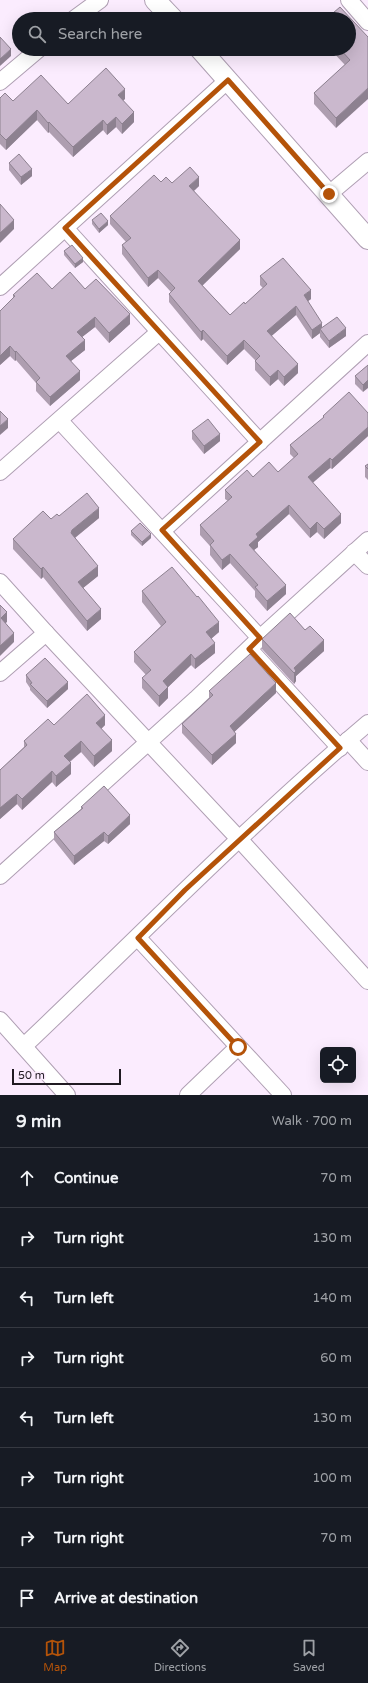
<!DOCTYPE html>
<meta charset="utf-8">
<style>
:root{--surface:#171b24;--page:#20242c;--text:#f1f3f6;--muted:#9ea1a6;--line:#363941;--accent:#b45309}
body{margin:0;font-family:"Varela Round",sans-serif;background:var(--page);color:var(--text)}
.controls{position:absolute;right:12px;bottom:12px;display:grid;overflow:hidden;border-radius:6px;box-shadow:0 4px 16px #0002}
.controls button{width:36px;height:36px;display:grid;place-items:center;padding:0;border:0;border-bottom:1px solid var(--line);background:var(--surface);color:var(--text);font:20px sans-serif}
.scale{position:absolute;left:12px;bottom:10px;width:109px;box-sizing:border-box;padding-left:4px;border:2px solid #201a22;border-top:0;font-size:11px;line-height:14px;white-space:nowrap;color:#201a22;-webkit-text-stroke:3px #fbecfe;paint-order:stroke}
.stop{position:absolute;width:12px;height:12px;margin:-9px;border:3px solid #b45309;border-radius:50%;background:#fff}
.stop.end{background:#b45309;border-color:#fff;box-shadow:0 1px 4px #0008}
.list{margin:0;padding:0;list-style:none}
h2{display:flex;justify-content:space-between;align-items:center;height:52px;margin:0;padding:0 16px;font-size:17px}
h2 small{font-size:13px;font-weight:400;color:var(--muted)}
.list li{display:grid;grid-template-columns:26px 1fr auto;gap:12px;align-items:center;box-sizing:border-box;height:60px;padding:0 16px;border-top:1px solid var(--line)}
.list b{display:block;font-size:15px;white-space:nowrap}
.list em{font-size:13px;font-style:normal;color:var(--muted)}
.icon{flex:none;width:22px;height:22px;fill:none;stroke:currentColor;stroke-width:2;stroke-linecap:round;stroke-linejoin:round}
.map{position:relative;flex:none;width:368px;height:1095px;overflow:hidden}
.search{position:absolute;background:var(--surface);box-shadow:0 4px 16px #0002;left:12px;right:12px;top:12px;height:44px;display:flex;align-items:center;gap:10px;box-sizing:border-box;padding:0 14px;border-radius:22px;color:var(--muted);font-size:15px}
.sheet{height:532px;background:var(--surface)}
nav{display:flex;justify-content:space-around;align-items:center;box-sizing:border-box;height:56px;border-top:1px solid var(--line);background:var(--surface);font-size:11px;color:var(--muted)}
nav a{display:grid;justify-items:center;gap:2px}
nav .on{color:var(--accent)}
.map>svg:first-child{display:block}
</style>
<div class="map">
<svg width="368" height="1095" viewBox="0 0 368 1095">
<rect width="100%" height="100%" fill="#fbecfe"/>
<g fill="none" stroke-linecap="round" stroke-linejoin="round">
<g stroke="#af9fb3" stroke-width="18">
<g id="minor">
<path d="M349,0L368,22"/>
<path d="M74,19L100,0"/>
<path d="M0,82L39,49"/>
<path d="M329,194L368,161"/>
<path d="M65,228L260,442"/>
<path d="M0,287L228,80"/>
<path d="M60,421L260,638"/>
<path d="M0,472L159,332"/>
<path d="M162,531L368,343"/>
<path d="M354,552L368,566"/>
<path d="M0,582L46,633L240,840L368,981"/>
<path d="M249,649L340,748"/>
<path d="M0,673L46,633"/>
<path d="M348,740L368,762"/>
<path d="M0,876L196,699L260,638L368,540"/>
<path d="M138,938L283,1095"/>
<path d="M0,1020L67,1095"/>
<path d="M24,1046C138,938 248,825 368,723"/>
<path d="M188,1095L238,1047"/>
</g>
</g>
<g stroke="#af9fb3" stroke-width="22">
<g id="tertiary">
<path d="M155,0L173,19"/>
<path d="M200,49L368,239"/>
</g>
</g>
<use href="#minor" stroke="#fff" stroke-width="16"/>
<use href="#tertiary" stroke="#fff" stroke-width="20"/>
</g>
<g fill="#ae9eb0">
<path d="M368,37L336,128L314,104V93L345,65L330,49H349Z"/>
<path d="M0,98L13,101L68,104L125,99L123,100L134,122L122,134L116,127L107,135L103,130L73,157L49,132L48,133L37,120L6,150L0,144Z"/>
<path d="M9,163L32,176L21,185L9,170Z"/>
<path d="M161,182L199,186L194,191L240,249L202,285L230,315L245,304L263,288L260,285V276L311,299L308,301L322,328L346,336L329,348L320,337V333L312,339L296,315L271,336L298,373L284,386L278,379L270,386L255,370V360L244,349L227,365L203,339L201,341L169,302V294L171,292L158,278L148,287L122,254V245L126,242L110,224V216Z"/>
<path d="M92,220L108,225L99,233L92,224Z"/>
<path d="M64,251L83,262L75,268L64,255Z"/>
<path d="M52,289H85L130,324L109,343L95,327L82,337L85,350L71,361L80,380L50,406L36,391V383L16,360L15,361L10,356L0,365L13,298V295Z"/>
<path d="M368,365L363,392L355,384V376Z"/>
<path d="M368,413V436L332,469L330,468L312,482L341,523L324,539L317,532L310,538L289,514L258,542V547L254,550L286,594L267,611L255,597V591L230,563L222,570L210,555V546L200,535V525L228,501L225,499V490L253,477L278,472L294,458L290,454V445L323,418V416Z"/>
<path d="M192,431L220,441L204,454L192,439Z"/>
<path d="M368,464V480L365,477V466Z"/>
<path d="M59,516L99,518L75,538L98,576L83,588L101,619L87,631L43,577L41,579L13,549V539L51,519Z"/>
<path d="M131,531L151,538L142,546L131,535Z"/>
<path d="M142,591L219,632L211,639L215,653L195,669L191,665L168,687V698L159,707L142,688V678L146,675L134,662V652L161,626L142,602Z"/>
<path d="M262,639L324,651L296,676V681L294,684L262,649Z"/>
<path d="M26,675L68,689L47,708L30,690V688L26,682Z"/>
<path d="M209,691L276,693L234,732L236,743L212,765L182,733V724L209,699Z"/>
<path d="M54,725H105L101,729L112,751L94,767L81,752L70,762L71,774L56,787L52,782L22,810L17,804L0,819V770L24,747V741Z"/>
<path d="M81,807L130,824L108,844L104,841L74,865L54,840V832L81,809Z"/>
</g>
<g fill="#8d8190">
<path d="M11,49V56L0,66V59Z"/>
<path d="M368,88V99L336,128V118Z"/>
<path d="M125,89V99L118,105V95Z"/>
<path d="M37,110V120L6,150V140Z"/>
<path d="M134,112V122L122,134V124Z"/>
<path d="M116,117V127L107,135V125Z"/>
<path d="M103,120V130L73,157V147Z"/>
<path d="M49,122V132L48,133V123Z"/>
<path d="M32,169V176L21,185V177Z"/>
<path d="M199,177V186L189,195V186Z"/>
<path d="M14,220V229L0,243V233Z"/>
<path d="M108,221V225L99,233V229Z"/>
<path d="M240,240V249L198,290V281Z"/>
<path d="M83,258V262L75,268V264Z"/>
<path d="M158,270V278L148,287V278Z"/>
<path d="M311,290V299L304,304V295Z"/>
<path d="M296,306V315L267,340V331Z"/>
<path d="M130,314V324L109,343V333Z"/>
<path d="M95,317V327L77,341V332Z"/>
<path d="M322,323V332L320,329V333L312,339V330Z"/>
<path d="M346,328V336L329,348V341Z"/>
<path d="M203,330V339L201,341V332Z"/>
<path d="M85,340V350L66,365V356Z"/>
<path d="M244,340V349L227,365V356Z"/>
<path d="M10,346V356L0,365V356Z"/>
<path d="M16,351V360L15,361V352Z"/>
<path d="M298,364V373L284,386V377Z"/>
<path d="M278,370V379L270,386V377Z"/>
<path d="M80,371V380L50,406V397Z"/>
<path d="M368,380V388L363,392V385Z"/>
<path d="M8,419V428L0,435V426Z"/>
<path d="M368,427V436L332,469V460Z"/>
<path d="M220,434V441L204,454V446Z"/>
<path d="M330,458V468L308,487V477Z"/>
<path d="M289,505V514L258,542V547L249,554V545L256,534Z"/>
<path d="M99,508V518L72,540L71,533L72,530Z"/>
<path d="M341,514V523L324,539V529Z"/>
<path d="M317,522V532L310,538V529Z"/>
<path d="M151,534V538L142,546V542Z"/>
<path d="M230,554V563L222,570V560Z"/>
<path d="M98,566V576L78,592V582Z"/>
<path d="M43,567V577L41,579V569Z"/>
<path d="M286,585V594L267,611V601Z"/>
<path d="M101,609V619L87,631V621Z"/>
<path d="M7,612V622L1,627V618Z"/>
<path d="M219,622V632L206,643V632Z"/>
<path d="M14,633V642L0,656V646Z"/>
<path d="M324,640V651L296,676V681L294,684V668Z"/>
<path d="M215,643V653L195,669V659Z"/>
<path d="M191,654V665L163,692V681Z"/>
<path d="M68,682V689L47,708V701Z"/>
<path d="M276,683V693L230,736V726Z"/>
<path d="M168,687V698L159,707V696Z"/>
<path d="M105,715V725L96,734V723Z"/>
<path d="M236,734V743L212,765V755Z"/>
<path d="M112,740V751L94,767V756Z"/>
<path d="M81,741V752L64,766V756Z"/>
<path d="M71,763V774L56,787V776Z"/>
<path d="M52,771V782L22,810V799Z"/>
<path d="M17,794V804L0,819V808Z"/>
<path d="M130,815V824L108,844V836Z"/>
<path d="M104,832V841L74,865V856Z"/>
</g>
<g fill="#cab8cd" stroke="#8d8190">
<path d="M340,7L368,37V88L336,118L314,93L350,60L340,49H349V19H326Z"/>
<path d="M0,37L11,49L0,59Z"/>
<path d="M106,68L125,89L118,95L134,112L122,124L116,117L107,125L103,120L73,147L49,122L48,123L37,110L6,140L0,134V98L5,93L13,101L41,75L68,104Z"/>
<path d="M19,154L32,169L21,177L9,163Z"/>
<path d="M190,167L199,177L189,186L240,240L198,281L230,315L244,302L245,304L267,284L260,276L283,258L311,290L304,295L322,323L312,330L296,306L267,331L298,364L284,377L278,370L270,377L255,361L260,356L244,340L227,356L203,330L201,332L169,294L175,288L158,270L148,278L122,245L131,238L110,216L154,175L161,182L166,177L172,183Z"/>
<path d="M0,204L14,220L0,233Z"/>
<path d="M101,213L108,221L99,229L92,220Z"/>
<path d="M72,245L83,258L75,264L64,251Z"/>
<path d="M70,272L85,289L96,279L130,314L109,333L95,317L77,332L85,340L66,356L80,371L50,397L36,382L40,378L16,351L15,352L10,346L0,356V311L15,296L13,295L37,273L52,289Z"/>
<path d="M337,317L346,328L329,341L320,329Z"/>
<path d="M368,365V380L363,385L355,376Z"/>
<path d="M349,392L368,413V427L332,460L330,458L308,477L341,514L324,529L317,522L310,529L289,505L256,534L258,537L249,545L286,585L267,601L255,587L258,585L230,554L222,560L210,545L214,541L200,525L232,497L225,490L247,470L253,477L269,462L278,472L298,454L290,445L324,417L323,416Z"/>
<path d="M0,411L8,419L0,426Z"/>
<path d="M208,419L220,434L204,446L192,431Z"/>
<path d="M368,464V469L365,466Z"/>
<path d="M87,493L99,508L72,530L71,533L98,566L78,582L101,609L87,621L43,567L41,569L13,539L43,511L51,519L57,514L59,516Z"/>
<path d="M140,523L151,534L142,542L131,531Z"/>
<path d="M172,567L197,597L198,596L219,622L206,632L215,643L195,659L191,654L163,681L168,687L159,696L142,678L151,670L134,652L166,622L142,591Z"/>
<path d="M0,605L7,612L1,618L14,633L0,646Z"/>
<path d="M290,613L305,630L310,626L324,640L294,668L296,671L294,673L262,639Z"/>
<path d="M250,654L276,683L230,726L236,734L212,755L182,724L213,695L209,691Z"/>
<path d="M45,658L68,682L47,701L30,684L32,683L26,675Z"/>
<path d="M87,694L105,715L96,723L112,740L94,756L81,741L64,756L71,763L56,776L52,771L22,799L17,794L0,808V770L27,745L24,741L48,719L54,725Z"/>
<path d="M104,786L130,815L108,836L104,832L74,856L54,832L83,808L81,807Z"/>
</g>
<g fill="none" stroke-linecap="round" stroke-linejoin="round">
<path stroke="#b45309" stroke-width="5" d="M238,1047L138,938L185,890L340,748L249,649L260,638L162,530L260,442L65,228L228,80L329,194"/>
</g>
</svg>
<div class="controls">
<button><svg class="icon" aria-label="locate" viewBox="0 0 24 24"><circle cx="12" cy="12" r="6"/><path d="M12 2v4M12 18v4M2 12h4M18 12h4"/></svg></button>
</div>
<div class="scale">50 m</div>
<div class="stop" style="left:238px;top:1047px"></div>
<div class="stop end" style="left:329px;top:194px"></div>
<div class="search"><svg class="icon" aria-label="search" viewBox="0 0 24 24"><circle cx="10" cy="10" r="6"/><path d="M15 15l6 6"/></svg>Search here</div>
</div>
<section class="sheet">
<h2>9 min<small>Walk · 700 m</small></h2>
<ul class="list">
<li><svg class="icon" aria-label="ahead" viewBox="0 0 24 24"><path d="M12 20V5M6 11l6-6 6 6"/></svg><div><b>Continue</b></div><em>70 m</em></li>
<li><svg class="icon" aria-label="right" viewBox="0 0 24 24"><path d="M7 20v-9h11M14 6l5 5-5 5"/></svg><div><b>Turn right</b></div><em>130 m</em></li>
<li><svg class="icon" aria-label="left" viewBox="0 0 24 24"><path d="M17 20v-9H6M10 6l-5 5 5 5"/></svg><div><b>Turn left</b></div><em>140 m</em></li>
<li><svg class="icon" aria-label="right" viewBox="0 0 24 24"><path d="M7 20v-9h11M14 6l5 5-5 5"/></svg><div><b>Turn right</b></div><em>60 m</em></li>
<li><svg class="icon" aria-label="left" viewBox="0 0 24 24"><path d="M17 20v-9H6M10 6l-5 5 5 5"/></svg><div><b>Turn left</b></div><em>130 m</em></li>
<li><svg class="icon" aria-label="right" viewBox="0 0 24 24"><path d="M7 20v-9h11M14 6l5 5-5 5"/></svg><div><b>Turn right</b></div><em>100 m</em></li>
<li><svg class="icon" aria-label="right" viewBox="0 0 24 24"><path d="M7 20v-9h11M14 6l5 5-5 5"/></svg><div><b>Turn right</b></div><em>70 m</em></li>
<li><svg class="icon" aria-label="arrive" viewBox="0 0 24 24"><path d="M6 21V4h12l-3 4 3 4H6"/></svg><div><b>Arrive at destination</b></div></li>
</ul>
</section>
<nav>
<a class="on"><svg class="icon" aria-label="map" viewBox="0 0 24 24"><path d="M3 6l6-2 6 2 6-2v14l-6 2-6-2-6 2zM9 4v14M15 6v14"/></svg>Map</a>
<a><svg class="icon" aria-label="directions" viewBox="0 0 24 24"><path d="M12 3l9 9-9 9-9-9zM9 14v-3h6M13 9l2 2-2 2"/></svg>Directions</a>
<a><svg class="icon" aria-label="saved" viewBox="0 0 24 24"><path d="M7 4h10v16l-5-4-5 4z"/></svg>Saved</a>
</nav>
